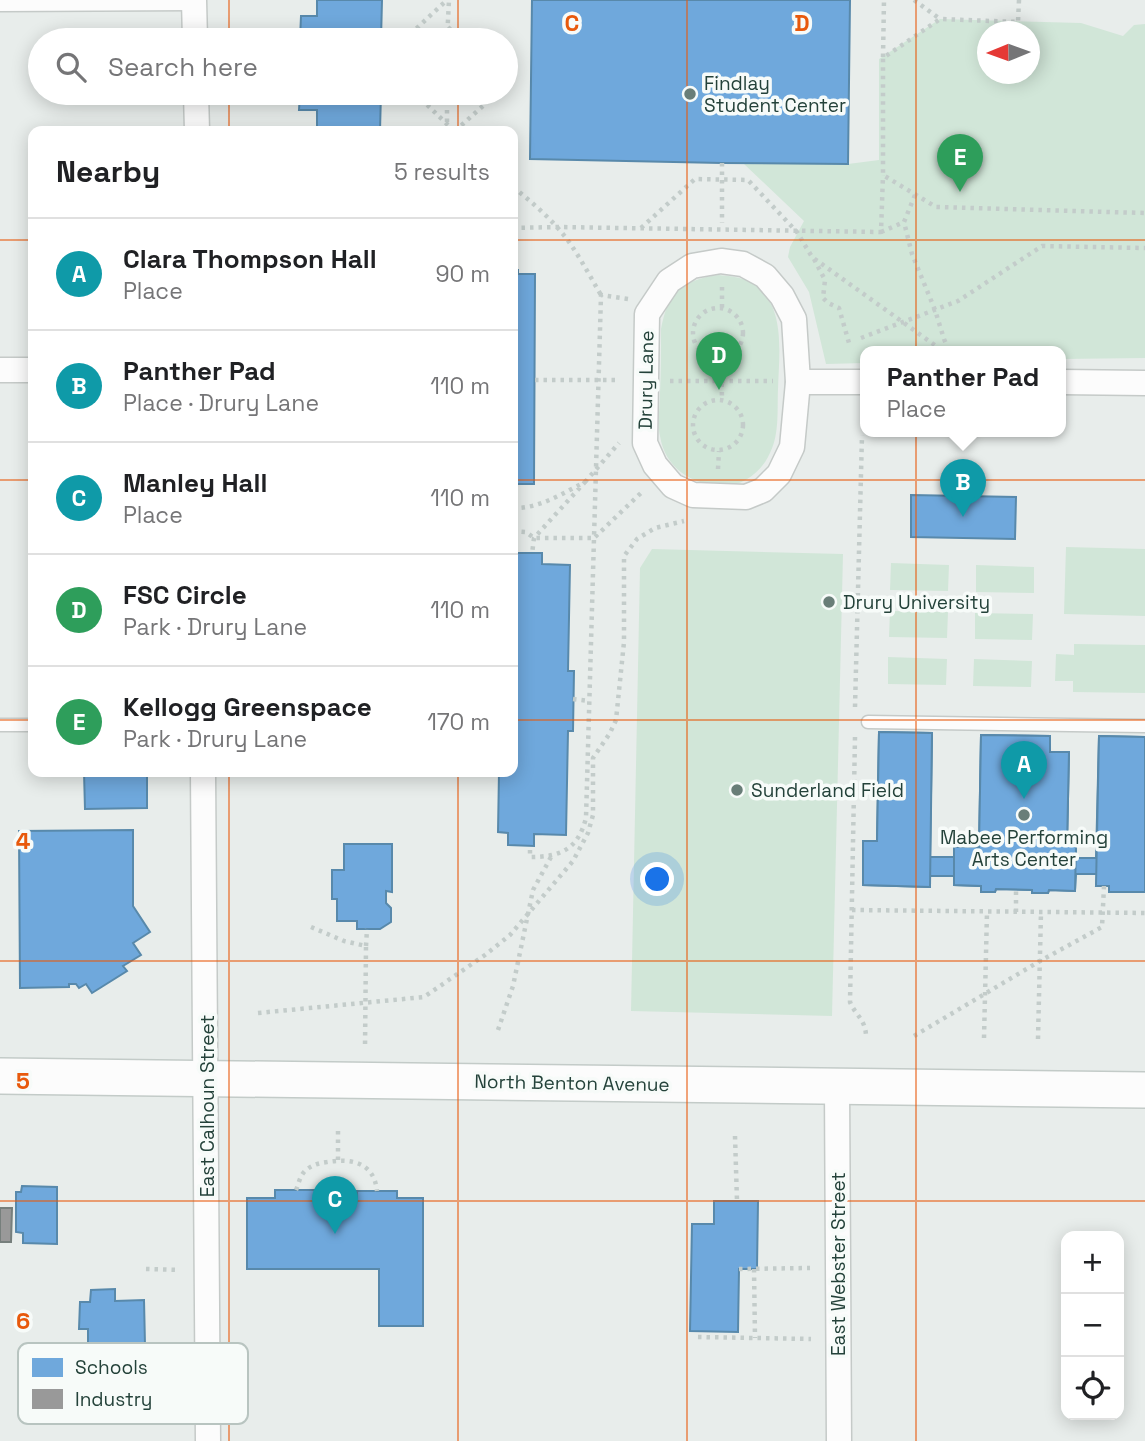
<!DOCTYPE html>
<meta charset="utf-8">
<style>
:root{--surface:#fff;--page:#f6f6f6;--text:#202124;--muted:#757577;--line:#e0e0e0;--accent:#0f766e}
body{margin:0;font-family:"Space Grotesk",sans-serif;background:var(--page);color:var(--text)}
.controls{position:absolute;right:21px;bottom:21px;display:grid;overflow:hidden;border-radius:14px;box-shadow:0 4px 18px #0003}
.controls button{width:63px;height:63px;display:grid;place-items:center;padding:0;border:0;border-bottom:2px solid var(--line);background:var(--surface);color:var(--text);font:35px sans-serif}
.compass{position:absolute;left:977px;top:21px;width:63px;height:63px;border-radius:50%;background:var(--surface);box-shadow:0 4px 18px #0003;rotate:269deg}
.you{position:absolute;left:658px;top:880px;width:24px;height:24px;margin:-18px;border:5px solid #fff;border-radius:50%;background:#1a73e8;box-shadow:0 0 0 10px #1a73e833}
.badge{display:grid;place-items:center;width:46px;height:46px;border-radius:50%;background:var(--accent);color:#fff;font-size:23px;font-weight:700}
.pin{position:absolute;translate:-50% -58px;filter:drop-shadow(0 2px 4px #0008)}
.pin::after{content:'';position:absolute;top:37px;width:24px;height:21px;background:inherit;clip-path:polygon(0 0,100% 0,50% 100%)}
.popup{position:absolute;left:860px;top:346px;width:206px;height:91px;box-sizing:border-box;display:grid;place-content:center;border-radius:14px;background:var(--surface);filter:drop-shadow(0 2px 5px #0005);font-size:23px;white-space:nowrap;color:var(--muted)}
.popup b{font-size:26px;color:var(--text)}
.popup::after{content:'';position:absolute;left:50%;top:100%;margin-left:-14px;border:14px solid transparent;border-top-color:var(--surface)}
.list{margin:0;padding:0;list-style:none}
h2{display:flex;justify-content:space-between;align-items:center;height:91px;margin:0;padding:0 28px;font-size:30px}
h2 small{font-size:23px;font-weight:400;color:var(--muted)}
.list li{display:grid;grid-template-columns:46px 1fr auto;gap:21px;align-items:center;box-sizing:border-box;height:112px;padding:0 28px;border-top:2px solid var(--line)}
.list b{display:block;font-size:26px;white-space:nowrap}
.list p{margin:0;font-size:23px;white-space:nowrap;color:var(--muted)}
.list em{font-size:23px;font-style:normal;color:var(--muted)}
.icon{flex:none;width:38px;height:38px;fill:none;stroke:currentColor;stroke-width:2;stroke-linecap:round;stroke-linejoin:round}
.map{position:relative;flex:none;width:1145px;height:1441px;overflow:hidden}
.search{position:absolute;background:var(--surface);box-shadow:0 4px 18px #0003;left:28px;top:28px;width:490px;height:77px;display:flex;align-items:center;gap:18px;box-sizing:border-box;padding:0 24px;border-radius:38px;color:var(--muted);font-size:26px}
.panel{position:absolute;background:var(--surface);box-shadow:0 4px 18px #0003;left:28px;top:126px;width:490px;height:651px;border-radius:14px}
.map>svg:first-child{display:block}
</style>
<div class="map">
<svg width="1145" height="1441" viewBox="0 0 1145 1441">
<rect width="100%" height="100%" fill="#e8edeb"/>
<g fill="#d1e6d8" fill-rule="evenodd">
<path d="M940,19L1081,23L1123,36L1134,25L1145,24V358L1061,359V351H865V363L826,364L809,292L788,257L790,247L804,221L744,164H848L879,160V59ZM988,32H1030V74H988Z"/>
<path d="M719,275C728,276 741,277 750,282C787,302 779,354 778,389C777,413 780,436 768,457C759,474 740,487 721,486C691,484 665,468 660,436C657,423 660,407 660,393C661,372 661,351 661,329C663,319 666,305 673,296C683,283 703,276 719,275Z"/>
<path d="M1066,547L1145,549V616L1064,614Z"/>
<path d="M652,549L843,554L832,1016L631,1011L640,568Z"/>
<path d="M891,563L949,565L948,591L890,590Z"/>
<path d="M976,565L1034,567V593L976,592Z"/>
<path d="M890,611L948,612L947,638L889,637Z"/>
<path d="M975,613L1033,614L1032,640L975,639Z"/>
<path d="M1074,644L1145,645V693L1073,692V681H1055L1056,654L1074,655Z"/>
<path d="M888,657L947,659L946,685L888,684Z"/>
<path d="M974,659L1032,661L1031,687L973,686Z"/>
</g>
<g fill="#6fa8dc" stroke="#5889ab" stroke-width="2">
<path d="M317,0H382L381,40H300L301,16H317Z"/>
<path d="M532,0H850L848,164L722,163L530,159Z"/>
<path d="M300,93H381L380,131H317V110H299Z"/>
<path d="M513,270H518V274H535L534,484H517V491H513Z"/>
<path d="M911,495L1016,497L1015,539L911,537Z"/>
<path d="M513,553H542V564L570,565L568,671H574L573,731H568L566,835L534,834V846L508,845V833L498,832L499,772H513Z"/>
<path d="M879,732L932,733L930,857H954V847H979L981,735L1050,736V752H1069L1067,846H1076V858H1096L1099,736L1145,737V892H1109V886H1096L1097,874H1076L1075,891L1049,890L1048,893H1032V890L996,889L995,892H981V886L954,885V876H930V887L863,885V841H877Z"/>
<path d="M879,732L932,733L930,887L863,885V841H877Z"/>
<path d="M981,735L1050,736V752H1069L1067,846H1076L1075,891L1049,890L1048,893H1032V890L996,889L995,892H981V886L954,885V847H979Z"/>
<path d="M1099,736L1145,737V892H1109V886H1096Z"/>
<path d="M84,772H147V808L85,809Z"/>
<path d="M133,830V906L150,932L133,943L141,955L123,966L127,971L92,993L86,984L79,988L76,984H69V987L20,988L19,831Z"/>
<path d="M344,844H392V892L386,891V903L391,908V922L380,929H357V921H337V899H332V870H344Z"/>
<path d="M22,1186L57,1187V1244L23,1243V1233L16,1232V1192H21Z"/>
<path d="M275,1190H320V1197L357,1198V1191H397V1198H423V1326H379V1269H247V1198H275Z"/>
<path d="M714,1201H758L757,1269H739L738,1332L690,1331L692,1224H714Z"/>
<path d="M115,1289V1301L144,1300L145,1345L88,1344V1329H79L80,1302H90L91,1290Z"/>
<path d="M87,1358H144L145,1402L113,1403V1412H89L90,1399H79V1372L87,1373Z"/>
</g>
<path fill="#999" stroke="#767f7c" stroke-width="2" d="M0,1208H12L11,1242H0Z"/>
<g fill="none" stroke-linecap="round" stroke-linejoin="round">
<g stroke="#c5cac8" stroke-width="15">
<g id="lane">
<path d="M0,5L194,4"/>
<path d="M868,722L1145,726"/>
<path d="M0,725H33"/>
</g>
</g>
<g stroke="#c5cac8" stroke-width="27">
<g id="street">
<path d="M194,0L195,40"/>
<path d="M196,93L197,131"/>
<path d="M721,261L743,264L765,276L782,296L794,319L798,382L792,447L779,474L763,490L746,497L693,495L673,486L655,465L645,443L647,314L669,281L692,266Z"/>
<path d="M0,370H33"/>
<path d="M798,382H865"/>
<path d="M1061,382L1145,383"/>
<path d="M203,772L208,1441"/>
<path d="M837,1087L839,1441"/>
</g>
</g>
<g stroke="#c3cbc8" stroke-width="38">
<path id="secondary" d="M0,1076L1145,1090"/>
</g>
<g stroke="#c3ccca" stroke-width="4.5" stroke-dasharray="3.5 5" stroke-linecap="butt">
<path d="M914,0L940,19"/>
<path d="M1019,0L1018,22L940,19L883,58V175L936,207L1145,213"/>
<path d="M448,27L461,40"/>
<path d="M404,40L447,0"/>
<path d="M447,40L449,0"/>
<path d="M883,57L884,0"/>
<path d="M415,93L454,131"/>
<path d="M447,93V131"/>
<path d="M455,131L494,96V93"/>
<path d="M513,187C533,203 554,221 569,242C581,259 591,278 601,295"/>
<path d="M915,195L904,222L912,254L935,310L944,339L949,351"/>
<path d="M513,228L557,227L881,232L883,175"/>
<path d="M641,228L695,179L748,180L797,232L812,257L943,351"/>
<path d="M881,232L904,222"/>
<path d="M814,259L825,280L823,298L828,303L839,308L849,343"/>
<path d="M722,287V308"/>
<path d="M628,299L601,295L594,538L643,491"/>
<circle cx="718" cy="333" r="25"/>
<path d="M861,338L958,301L1042,246L1145,248"/>
<path d="M721,358L722,400"/>
<path d="M535,380H619"/>
<path d="M670,381H773"/>
<circle cx="718" cy="425" r="25"/>
<path d="M718,469L719,451"/>
<path d="M585,482L619,443"/>
<path d="M513,508C539,509 563,493 585,482L534,538L532,554"/>
<path d="M513,531L526,532L534,538H594L586,818C578,849 561,857 530,857V846"/>
<path d="M573,699L589,701"/>
<path d="M855,707L862,435"/>
<path d="M855,737L850,1002C856,1016 865,1019 866,1035"/>
<path d="M854,789L878,788"/>
<path d="M852,910L1145,913"/>
<path d="M1016,912V889"/>
<path d="M311,927L344,941L366,946L365,1048"/>
<path d="M366,946L367,929"/>
<path d="M258,1013L424,997L485,955L510,935L573,861L588,833L593,815V758L610,733L616,720L624,642V556L637,539L655,528L684,521"/>
<path d="M498,1030L513,986L533,890L551,857"/>
<path d="M914,1036L1040,961L1102,927L1104,886"/>
<path d="M984,1038L987,912"/>
<path d="M1038,1039L1041,912"/>
<path d="M735,1136L737,1201"/>
<path d="M338,1160V1130"/>
<path d="M296,1190C299,1183 300,1175 306,1170C312,1165 319,1163 327,1162C351,1158 374,1162 377,1191"/>
<path d="M146,1269L180,1270"/>
<path d="M739,1269L810,1268"/>
<path d="M754,1269L755,1338"/>
<path d="M698,1337L811,1339"/>
</g>
<use href="#lane" stroke="#fcfcfc" stroke-width="12"/>
<use href="#street" stroke="#fcfcfc" stroke-width="24"/>
<use href="#secondary" stroke="#fcfcfc" stroke-width="35"/>
<path stroke="#c3ccca" stroke-width="4.5" stroke-dasharray="3.5 5" stroke-linecap="butt" d="M722,163V223"/>
</g>
<path fill="none" stroke="#e8590c" stroke-width="2" stroke-opacity="0.55" d="M229,0V40M458,0V40M687,0V1441M916,0V1441M229,93V131M458,93V131M0,240H33M513,240H1145M0,480H33M513,480H1145M0,720H33M513,720H1145M229,772V1441M458,772V1441M0,961H1145M0,1201H1145"/>
<g fill="#697e78" stroke="#f7fbf9" stroke-width="2.5">
<circle cx="690" cy="94" r="7"/>
<circle cx="829" cy="602" r="7"/>
<circle cx="737" cy="790" r="7"/>
<circle cx="1024" cy="815" r="7"/>
</g>
<g text-anchor="middle" dominant-baseline="central" stroke-width="7" stroke-linejoin="round" paint-order="stroke">
<g font-size="19" fill="#24423a" stroke="#f7fbf9" text-anchor="start">
<text x="704" y="83">Findlay<tspan x="704" dy="22">Student Center</tspan></text>
<text x="843" y="602">Drury University</text>
<text x="751" y="790">Sunderland Field</text>
<text x="1024" y="837" text-anchor="middle">Mabee Performing<tspan x="1024" dy="22">Arts Center</tspan></text>
</g>
<g font-size="19" fill="#24423a" stroke="#f7fbf9">
<text transform="translate(646 380) rotate(-89)">Drury Lane</text>
<text transform="translate(572 1083) rotate(1)">North Benton Avenue</text>
<text transform="translate(207 1106) rotate(-90)">East Calhoun Street</text>
<text transform="translate(838 1264) rotate(-90)">East Webster Street</text>
</g>
</g>
<rect x="18" y="1343" width="230" height="81" rx="10" fill="#f7fbf9" stroke="#b8c4c0" stroke-width="2"/>
<rect x="32" y="1358" width="31" height="19" fill="#6fa8dc"/>
<rect x="32" y="1389" width="31" height="20" fill="#999"/>
<g font-size="19" fill="#24423a">
<text x="75" y="1374">Schools</text>
<text x="75" y="1406">Industry</text>
</g>
<g font-size="23" text-anchor="middle" font-weight="bold" fill="#e8590c" stroke="#f7fbf9" stroke-width="7" stroke-linejoin="round" paint-order="stroke">
<text x="572" y="31">C</text>
<text x="802" y="31">D</text>
<text x="23" y="849">4</text>
<text x="23" y="1089">5</text>
<text x="23" y="1329">6</text>
</g>
</svg>
<div class="controls">
<button>+</button>
<button>−</button>
<button><svg class="icon" aria-label="locate" viewBox="0 0 24 24"><circle cx="12" cy="12" r="6"/><path d="M12 2v4M12 18v4M2 12h4M18 12h4"/></svg></button>
</div>
<svg class="compass" viewBox="-18 -18 36 36"><path d="M0-13l5 13h-10z" fill="#e53935"/><path d="M0 13l5-13h-10z" fill="#757577"/></svg>
<div class="you"></div>
<div class="pin badge" style="left:1024px;top:799px;background:#0f9aa8">A</div>
<div class="pin badge" style="left:963px;top:517px;background:#0f9aa8">B</div>
<div class="popup"><b>Panther Pad</b>Place</div>
<div class="pin badge" style="left:335px;top:1234px;background:#0f9aa8">C</div>
<div class="pin badge" style="left:719px;top:390px;background:#2e9e5b">D</div>
<div class="pin badge" style="left:960px;top:192px;background:#2e9e5b">E</div>
<div class="search"><svg class="icon" aria-label="search" viewBox="0 0 24 24"><circle cx="10" cy="10" r="6"/><path d="M15 15l6 6"/></svg>Search here</div>
<section class="panel">
<h2>Nearby<small>5 results</small></h2>
<ul class="list">
<li><span class="badge" style="background:#0f9aa8">A</span><div><b>Clara Thompson Hall</b><p>Place</p></div><em>90 m</em></li>
<li><span class="badge" style="background:#0f9aa8">B</span><div><b>Panther Pad</b><p>Place · Drury Lane</p></div><em>110 m</em></li>
<li><span class="badge" style="background:#0f9aa8">C</span><div><b>Manley Hall</b><p>Place</p></div><em>110 m</em></li>
<li><span class="badge" style="background:#2e9e5b">D</span><div><b>FSC Circle</b><p>Park · Drury Lane</p></div><em>110 m</em></li>
<li><span class="badge" style="background:#2e9e5b">E</span><div><b>Kellogg Greenspace</b><p>Park · Drury Lane</p></div><em>170 m</em></li>
</ul>
</section>
</div>
